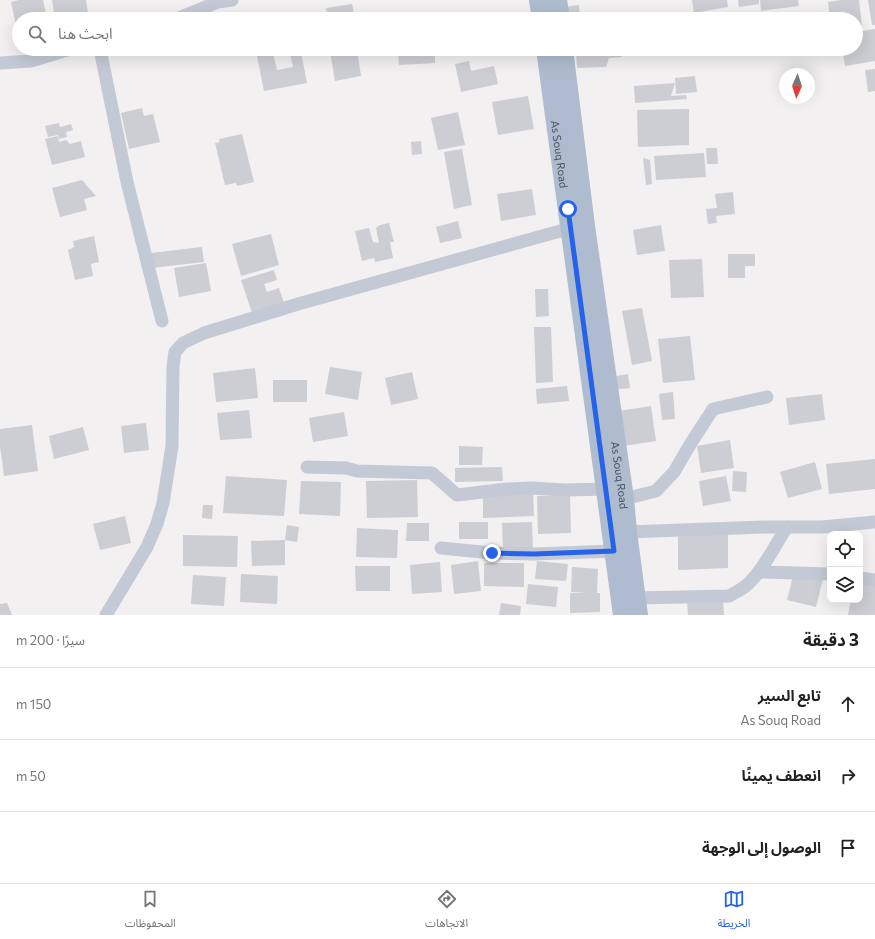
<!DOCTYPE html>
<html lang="ar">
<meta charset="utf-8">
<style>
:root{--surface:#fff;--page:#f6f6f6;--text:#222;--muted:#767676;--line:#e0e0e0;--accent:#2563eb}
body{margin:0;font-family:Commissioner,"Noto Sans Arabic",sans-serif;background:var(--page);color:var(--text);direction:rtl}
.controls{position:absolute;right:12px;bottom:12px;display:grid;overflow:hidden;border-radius:8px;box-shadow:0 4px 16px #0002}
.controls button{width:36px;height:36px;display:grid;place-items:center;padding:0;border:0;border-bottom:1px solid var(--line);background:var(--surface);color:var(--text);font:20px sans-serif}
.compass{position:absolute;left:779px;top:68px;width:36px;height:36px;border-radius:50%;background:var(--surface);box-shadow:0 4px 16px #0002;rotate:183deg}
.stop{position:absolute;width:12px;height:12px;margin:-9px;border:3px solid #2563eb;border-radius:50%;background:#fff}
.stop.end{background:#2563eb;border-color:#fff;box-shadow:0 1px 4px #0008}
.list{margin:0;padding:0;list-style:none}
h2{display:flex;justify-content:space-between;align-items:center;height:52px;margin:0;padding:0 16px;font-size:17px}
h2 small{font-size:13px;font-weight:400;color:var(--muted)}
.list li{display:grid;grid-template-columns:26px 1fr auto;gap:12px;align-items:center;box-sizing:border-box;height:72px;padding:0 16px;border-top:1px solid var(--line)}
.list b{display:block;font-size:15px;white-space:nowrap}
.list p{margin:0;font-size:13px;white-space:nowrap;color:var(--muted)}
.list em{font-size:13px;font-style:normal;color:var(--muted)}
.icon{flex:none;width:22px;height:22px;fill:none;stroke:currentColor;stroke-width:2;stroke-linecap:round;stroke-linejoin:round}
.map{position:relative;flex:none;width:875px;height:615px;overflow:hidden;direction:ltr}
.search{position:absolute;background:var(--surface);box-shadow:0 4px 16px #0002;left:12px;right:12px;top:12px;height:44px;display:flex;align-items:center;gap:10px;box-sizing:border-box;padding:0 14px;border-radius:22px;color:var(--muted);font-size:15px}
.sheet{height:268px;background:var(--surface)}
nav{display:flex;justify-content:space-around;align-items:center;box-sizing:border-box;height:56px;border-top:1px solid var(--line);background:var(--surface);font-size:11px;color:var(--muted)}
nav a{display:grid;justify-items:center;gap:2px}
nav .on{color:var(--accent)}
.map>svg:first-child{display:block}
</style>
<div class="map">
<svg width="875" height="615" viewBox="0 0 875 615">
<rect width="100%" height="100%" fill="#f2f0f0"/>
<g fill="#ccced4">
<path d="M19,0H43L47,18L19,19V25H16L11,2Z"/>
<path d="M52,0H86L89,19H55Z"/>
<path d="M692,0H727L728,7L694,13Z"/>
<path d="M738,0H759V4L739,7Z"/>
<path d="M760,0H798L799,6L761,11Z"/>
<path d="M842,0H859L862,27L856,28V19H830L828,2Z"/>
<path d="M868,0H875V25H872Z"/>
<path d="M352,4L355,19H328L326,8Z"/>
<path d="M579,5L580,19H566L565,7Z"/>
<path d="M279,12L280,19H268V14Z"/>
<path d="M296,12V19H286L285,14Z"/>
<path d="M875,29V61L845,66L842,49H856V32Z"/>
<path d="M341,49H357L361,76L335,81L330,51Z"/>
<path d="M398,49H455V54L435,55V63L399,65Z"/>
<path d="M576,49H622V57L609,58L606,67L577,68Z"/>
<path d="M301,52L307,83L264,91L257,56L273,53L277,70L293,67L290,54Z"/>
<path d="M469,61L471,71L494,66L498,84L461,92L455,64Z"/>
<path d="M875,69V91L868,92L865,70Z"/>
<path d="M695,76L697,92L676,94L675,78Z"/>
<path d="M675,83L671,96L686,95L687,99L635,103L634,86Z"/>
<path d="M528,96L534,129L498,135L492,102Z"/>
<path d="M142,108L144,116L153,114L160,142L129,149L121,113Z"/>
<path d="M689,109V145L638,147L637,110Z"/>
<path d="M458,112L465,145L438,150L431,118Z"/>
<path d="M59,123L60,127L71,124L73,130L66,132L67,137L59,139L58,135L48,137L45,126Z"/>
<path d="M242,134L254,182L237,186L236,183L225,185L215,143L220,142L219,139Z"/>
<path d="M58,136L59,142L66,140L70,144L81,141L85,157L52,165L45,139Z"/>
<path d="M421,141L422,154L412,155L411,142Z"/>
<path d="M706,148H717L718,164H707Z"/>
<path d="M462,149L472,205L454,209L444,152Z"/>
<path d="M704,153L706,177L656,180L654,156Z"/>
<path d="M643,158L650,160L652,184L646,185Z"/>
<path d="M82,180L96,196L84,199L87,210L60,217L52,188Z"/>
<path d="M532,189L536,215L501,221L497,194Z"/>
<path d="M733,192L735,214L716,216L717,223L708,224L706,209L717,208L715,194Z"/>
<path d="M458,221L462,238L440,243L436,227Z"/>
<path d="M389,223L394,242H390L393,258L375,262L374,258L362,261L355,231L369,228L373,242L379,243L376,228L380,225Z"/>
<path d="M661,225L665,251L637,255L633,230Z"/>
<path d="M271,234L279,265L241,276L232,244Z"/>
<path d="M94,236L99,262L91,264L93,276L75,280L68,250L74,247L73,241Z"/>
<path d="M202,247L204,262L152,268L151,253Z"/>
<path d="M728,254H755V266H745V278H728Z"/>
<path d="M702,259L704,297L671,298L669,260Z"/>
<path d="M206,263L211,291L179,297L174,268Z"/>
<path d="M274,270L277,280L264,284L267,292L279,288L284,303L252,313L241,280Z"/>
<path d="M535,289H548L549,316L536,317Z"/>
<path d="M642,308L652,361L632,365L622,311Z"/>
<path d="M534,327H551L553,382L536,383Z"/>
<path d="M690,336L695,380L663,383L658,339Z"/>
<path d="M330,367L362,372L358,400L325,394Z"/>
<path d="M255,368L258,398L216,402L213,373Z"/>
<path d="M412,372L418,399L391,405L385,378Z"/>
<path d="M628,374L630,388L612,390L610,377Z"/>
<rect x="273" y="380" width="34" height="22"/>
<path d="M567,386L569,401L537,404L536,389Z"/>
<path d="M673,392L675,419L662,420L659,394Z"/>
<path d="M822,394L825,420L789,425L786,398Z"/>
<path d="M651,406L656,441L624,446L618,411Z"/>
<path d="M249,410L252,438L220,440L217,413Z"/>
<path d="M344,412L348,436L313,442L309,418Z"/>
<path d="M146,423L149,450L124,453L121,426Z"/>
<path d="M32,425L38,471L4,476L0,446V429Z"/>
<path d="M83,427L89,450L54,459L49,436Z"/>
<path d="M730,440L734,468L701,473L697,446Z"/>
<path d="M459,446L483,447L482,465H459Z"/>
<path d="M875,459V489L829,494L826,464Z"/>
<path d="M815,462L822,489L788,498L780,472Z"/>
<path d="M502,467L503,481L455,482V468Z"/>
<path d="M733,471L747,472L746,492L732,491Z"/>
<path d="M226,476L287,480L284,516L223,513Z"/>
<path d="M726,476L731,501L703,506L699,481Z"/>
<path d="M417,480L418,517L367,518L366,481Z"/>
<path d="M301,481L341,482L340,516L299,514Z"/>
<path d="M533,492L534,516L483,518V493Z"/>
<path d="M570,495L571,533L538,534L537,496Z"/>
<path d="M203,505H213L212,519L202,518Z"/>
<path d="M125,516L131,543L100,550L93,524Z"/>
<rect x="459" y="522" width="29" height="17"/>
<path d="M532,522L533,550H503L502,523Z"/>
<path d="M407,523H429V541H406Z"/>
<path d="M287,525L299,527L297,542L285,540Z"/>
<path d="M357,528L398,530L397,558L356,557Z"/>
<path d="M728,531V568L678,570V532Z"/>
<path d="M183,535L238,536L237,567L183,566Z"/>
<path d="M285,540V565L252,566L251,541Z"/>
<path d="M478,561L481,591L454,594L451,565Z"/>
<path d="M537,561L568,564L566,581L535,579Z"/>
<path d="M440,562L442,592L412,594L410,565Z"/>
<path d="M484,563H524V587L484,586Z"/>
<path d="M355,566H390V591H356Z"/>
<path d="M572,567L598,569L597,593H600V612L570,613V593H588L571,592Z"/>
<path d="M794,572L823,579L816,607L787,600Z"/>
<path d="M241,574L278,576L277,604L240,602Z"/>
<path d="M193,575L226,577L224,606L191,604Z"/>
<path d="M860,582L875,585V615H848L851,600H860Z"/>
<path d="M528,584L558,587L556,607L526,604Z"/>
<path d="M723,598L724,615H688L687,599Z"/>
<path d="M7,603L12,615H0V604Z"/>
<path d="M501,603L521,606L520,615H499Z"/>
</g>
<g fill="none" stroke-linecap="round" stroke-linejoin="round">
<g stroke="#c3cad5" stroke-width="13">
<path d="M176,19L218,2L232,0"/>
<path d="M100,49L127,182L162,321"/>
<path d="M0,63L31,61L71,49"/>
<path d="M307,467L346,468L357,471L432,473L457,495L507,489L532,488L565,490L606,489"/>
<path d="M624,499L656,491L674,472L691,443L713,409L767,397"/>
<path d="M627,532L767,527H822L875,522"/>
<path d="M441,548L492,553L534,554L614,551"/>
<path d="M759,572L830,574"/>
<path d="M860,578L875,580"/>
<path d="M636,598L729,596C736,592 744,589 750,582C765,567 775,545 787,527"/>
<path d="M106,615L147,547L157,524L163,503L172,446L173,366L175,352L183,343L204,333L298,304L571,228"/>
</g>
<g stroke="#afbccf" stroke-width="20">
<path d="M539,0L542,19"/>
<path d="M557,0L560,19"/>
<path id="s1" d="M546,49L623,615"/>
<path id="s2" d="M563,49L585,226L624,499L627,532L638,615"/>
</g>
</g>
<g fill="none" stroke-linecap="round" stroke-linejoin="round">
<path stroke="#2563eb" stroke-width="5" d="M492,553L534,554L614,551L568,209"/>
</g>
<g text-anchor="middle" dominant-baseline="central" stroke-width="3.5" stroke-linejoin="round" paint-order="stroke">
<g font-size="11" fill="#47515d" stroke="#fff">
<text stroke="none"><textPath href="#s1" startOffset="106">As Souq Road</textPath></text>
<text stroke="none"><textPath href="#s2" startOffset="430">As Souq Road</textPath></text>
</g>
</g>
</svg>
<div class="controls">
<button><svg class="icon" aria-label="locate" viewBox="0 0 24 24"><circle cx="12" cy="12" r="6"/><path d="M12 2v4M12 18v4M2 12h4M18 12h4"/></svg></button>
<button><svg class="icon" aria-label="layers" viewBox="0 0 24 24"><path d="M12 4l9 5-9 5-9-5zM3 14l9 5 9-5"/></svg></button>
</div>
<svg class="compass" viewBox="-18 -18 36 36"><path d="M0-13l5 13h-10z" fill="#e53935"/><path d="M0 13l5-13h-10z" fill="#767676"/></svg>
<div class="stop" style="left:568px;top:209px"></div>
<div class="stop end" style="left:492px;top:553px"></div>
<div class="search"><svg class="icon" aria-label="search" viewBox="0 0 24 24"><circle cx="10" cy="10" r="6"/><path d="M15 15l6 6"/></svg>ابحث هنا</div>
</div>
<section class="sheet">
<h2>3 دقيقة<small>سيرًا · 200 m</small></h2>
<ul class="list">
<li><svg class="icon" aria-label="ahead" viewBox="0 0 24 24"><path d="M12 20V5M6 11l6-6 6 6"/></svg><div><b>تابع السير</b><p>As Souq Road</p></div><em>150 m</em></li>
<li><svg class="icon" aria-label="right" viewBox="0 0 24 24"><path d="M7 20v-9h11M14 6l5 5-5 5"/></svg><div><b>انعطف يمينًا</b></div><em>50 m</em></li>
<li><svg class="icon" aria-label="arrive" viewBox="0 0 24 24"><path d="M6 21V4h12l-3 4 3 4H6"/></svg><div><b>الوصول إلى الوجهة</b></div></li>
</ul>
</section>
<nav>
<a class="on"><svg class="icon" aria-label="map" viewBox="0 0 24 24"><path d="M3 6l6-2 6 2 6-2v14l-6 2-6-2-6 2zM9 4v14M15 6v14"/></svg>الخريطة</a>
<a><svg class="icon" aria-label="directions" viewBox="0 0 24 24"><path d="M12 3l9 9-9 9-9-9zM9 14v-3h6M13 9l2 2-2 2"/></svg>الاتجاهات</a>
<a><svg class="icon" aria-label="saved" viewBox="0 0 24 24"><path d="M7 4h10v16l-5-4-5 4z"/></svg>المحفوظات</a>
</nav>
